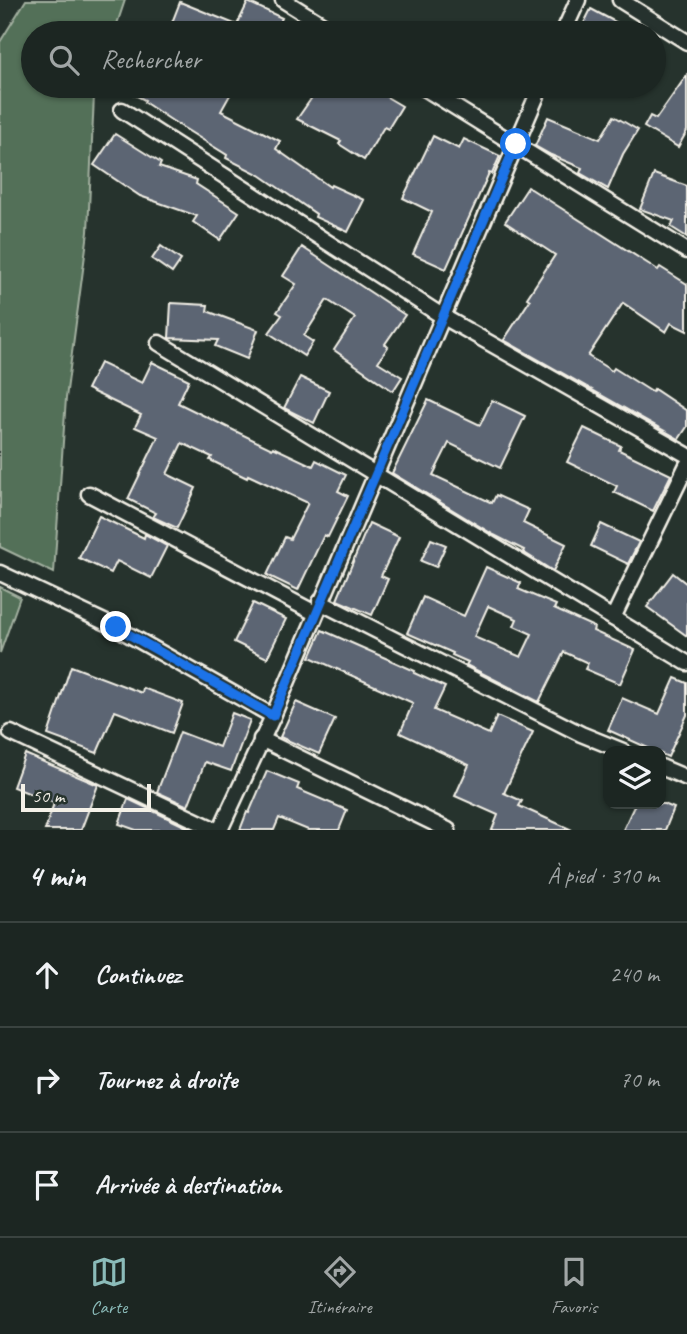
<!DOCTYPE html>
<html lang="fr">
<meta charset="utf-8">
<style>
:root{--surface:#1c2622;--page:#252e2a;--text:#f1f3f6;--muted:#a0a5a5;--line:#3a4340;--accent:#8bbbb9}
body{margin:0;font-family:Caveat,sans-serif;background:var(--page);color:var(--text)}
.controls{position:absolute;right:21px;bottom:21px;display:grid;overflow:hidden;border-radius:14px;box-shadow:0 2px 5px #0004}
.controls button{width:63px;height:63px;display:grid;place-items:center;padding:0;border:0;border-bottom:2px solid var(--line);background:var(--surface);color:var(--text);font:35px sans-serif}
.scale{position:absolute;left:21px;bottom:18px;width:130px;box-sizing:border-box;padding-left:7px;border:4px solid #f4f1e8;border-top:0;font-size:19px;line-height:24px;white-space:nowrap;color:#f4f1e8;-webkit-text-stroke:5px #26332d;paint-order:stroke}
.stop{position:absolute;width:21px;height:21px;margin:-16px;border:5px solid #1a73e8;border-radius:50%;background:#fff}
.stop.end{background:#1a73e8;border-color:#fff;box-shadow:0 2px 7px #0008}
.list{margin:0;padding:0;list-style:none}
h2{display:flex;justify-content:space-between;align-items:center;height:91px;margin:0;padding:0 28px;font-size:30px}
h2 small{font-size:23px;font-weight:400;color:var(--muted)}
.list li{display:grid;grid-template-columns:46px 1fr auto;gap:21px;align-items:center;box-sizing:border-box;height:105px;padding:0 28px;border-top:2px solid var(--line)}
.list b{display:block;font-size:26px;white-space:nowrap}
.list em{font-size:23px;font-style:normal;color:var(--muted)}
.icon{flex:none;width:38px;height:38px;fill:none;stroke:currentColor;stroke-width:2;stroke-linecap:round;stroke-linejoin:round}
.map{position:relative;flex:none;width:687px;height:830px;overflow:hidden}
.search{position:absolute;background:var(--surface);box-shadow:0 2px 5px #0004;left:21px;right:21px;top:21px;height:77px;display:flex;align-items:center;gap:18px;box-sizing:border-box;padding:0 24px;border-radius:38px;color:var(--muted);font-size:26px}
.sheet{height:406px;background:var(--surface)}
nav{display:flex;justify-content:space-around;align-items:center;box-sizing:border-box;height:98px;border-top:2px solid var(--line);background:var(--surface);font-size:19px;color:var(--muted)}
nav a{display:grid;justify-items:center;gap:4px}
nav .on{color:var(--accent)}
.map>svg:first-child{display:block}
</style>
<div class="map">
<svg width="687" height="830" viewBox="0 0 687 830">
<rect width="100%" height="100%" fill="#26332d"/>
<filter id="ink" filterUnits="userSpaceOnUse"><feTurbulence type="fractalNoise" baseFrequency=".0143" numOctaves="2"/><feDisplacementMap in="SourceGraphic" scale="14" xChannelSelector="R" yChannelSelector="G"/><feConvolveMatrix kernelMatrix="1 2 1 2 8 2 1 2 1" color-interpolation-filters="sRGB"/></filter>
<g filter="url(#ink)">
<g fill="#527059" stroke="#a3b0a0" stroke-width="2">
<path d="M26,0H125L114,33H33V86H97L94,95L88,232L66,398L54,573L0,547V42Z"/>
<path d="M0,587L20,597L0,653Z"/>
</g>
<g fill="#5c6573" stroke="#f4f1e8" stroke-width="2" fill-rule="evenodd">
<path d="M180,2L237,25L248,2L282,18L275,33H168Z"/>
<path d="M591,9L636,33H604L584,23Z"/>
<path d="M687,75V131L678,147L644,127L650,116L656,119Z"/>
<path d="M117,86H235L221,111L280,141L276,149L330,187L331,185L364,200L348,232L315,217L316,214L260,175L226,158L227,155L174,122L144,102L145,100Z"/>
<path d="M320,86H368L402,106L388,129L384,127L364,160L339,144L341,141L297,119Z"/>
<path d="M614,116L638,130L623,154L608,189L580,173L582,168L551,155L535,146L548,117L600,139Z"/>
<path d="M115,134L161,163L159,167L197,180L196,184L239,212L220,240L193,222L197,216L140,196L94,165Z"/>
<path d="M433,136L459,149L464,139L500,156L492,174L489,173L446,269L413,254L432,212L403,198Z"/>
<path d="M654,174L687,186V237L671,227L674,221L640,209Z"/>
<path d="M528,187L658,270L660,267L687,284V331L671,323L666,332L623,303L588,356L612,371L614,368L652,392L654,389L687,411V427L679,439L504,340L530,300L527,298L555,255L505,222Z"/>
<path d="M161,246L181,260L172,273L152,259Z"/>
<path d="M302,247L405,315L385,344L388,347L378,362L402,377L393,391L334,350L355,318L327,300L304,336L313,342L304,356L269,333L282,315L277,312L296,284L283,276Z"/>
<path d="M171,303L208,305L207,311L258,330L247,359L215,346L218,340L169,338Z"/>
<path d="M152,362L189,380L178,403L272,449L273,447L313,466L316,460L346,475L338,491L348,496L328,537L324,535L298,590L267,575L285,537L290,539L308,503L248,475L247,478L210,460L212,457L182,443L167,474L196,488L177,528L153,517L156,513L128,499L158,437L135,427L141,415L87,389L100,363L142,383Z"/>
<path d="M300,377L329,391L314,423L284,408Z"/>
<path d="M428,400L480,425L492,400L525,416L500,468L449,443L433,475L492,503L496,495L529,510L523,523L566,544L553,571L523,552L524,550L494,535L392,473Z"/>
<path d="M584,428L621,446L619,450L671,475L653,511L614,492L617,486L567,462Z"/>
<path d="M99,516L144,538L145,534L167,546L151,578L117,561L111,573L79,558Z"/>
<path d="M369,523L399,537L381,576L388,579L372,615L337,600Z"/>
<path d="M601,524L639,542L628,564L591,546Z"/>
<path d="M431,539L446,545L436,567L421,561Z"/>
<path d="M486,567L521,583L518,589L556,605L554,609L594,627L593,631L635,650L620,684L585,669L588,663L564,652L539,702L466,665L468,662L452,655L453,653L407,633L423,597L464,616ZM488,606L517,619L514,626L532,634L521,657L474,637Z"/>
<path d="M673,573L687,584V636L647,607Z"/>
<path d="M253,603L286,619L267,658L234,642Z"/>
<path d="M322,630L415,671L414,673L445,687L434,710L489,734L497,716L533,732L504,793L522,801L519,806L572,830H492L498,815L455,796L469,765L400,733L413,703L310,657Z"/>
<path d="M71,666L142,693L143,688L183,703L172,733L115,711L97,753L48,735Z"/>
<path d="M675,678L687,683V715L668,757L608,730L622,698L659,714Z"/>
<path d="M296,702L335,719L319,754L280,737Z"/>
<path d="M232,713L250,720L231,771L205,762L188,806L157,792L180,732L219,747Z"/>
<path d="M25,754L98,785L81,830H45L54,803L13,787Z"/>
<path d="M267,771L299,784L297,789L347,810L339,830H308L279,818L274,830H240L247,812L249,813Z"/>
<path d="M128,799L193,830H136L119,824Z"/>
<path d="M635,804H664L674,808L665,830H623Z"/>
</g>
<g fill="none" stroke-linecap="round" stroke-linejoin="round">
<g stroke="#f4f1e8" stroke-width="19">
<g id="street">
<path d="M283,0L336,33"/>
<path d="M620,0L687,42"/>
<path d="M563,33L578,0"/>
<path d="M421,86L687,251"/>
<path d="M122,110L442,316L687,455"/>
<path d="M159,343L687,663"/>
<path d="M89,494L315,613"/>
<path d="M0,573L115,627L273,716"/>
<path d="M320,602L581,734L623,751"/>
<path d="M613,618L687,465"/>
<path d="M11,733L216,830"/>
<path d="M261,739L448,830"/>
<path d="M661,767L687,778"/>
<path d="M220,830L273,716L541,86"/>
</g>
</g>
<use href="#street" stroke="#26332d" stroke-width="14"/>
</g>
</g>
<g fill="none" stroke-linecap="round" stroke-linejoin="round" filter="url(#ink)">
<path stroke="#1a73e8" stroke-width="9" d="M116,627L273,716L516,144"/>
</g>
</svg>
<div class="controls">
<button><svg class="icon" aria-label="layers" viewBox="0 0 24 24"><path d="M12 4l9 5-9 5-9-5zM3 14l9 5 9-5"/></svg></button>
</div>
<div class="scale">50 m</div>
<div class="stop" style="left:516px;top:144px"></div>
<div class="stop end" style="left:116px;top:627px"></div>
<div class="search"><svg class="icon" aria-label="search" viewBox="0 0 24 24"><circle cx="10" cy="10" r="6"/><path d="M15 15l6 6"/></svg>Rechercher</div>
</div>
<section class="sheet">
<h2>4 min<small>À pied · 310 m</small></h2>
<ul class="list">
<li><svg class="icon" aria-label="ahead" viewBox="0 0 24 24"><path d="M12 20V5M6 11l6-6 6 6"/></svg><div><b>Continuez</b></div><em>240 m</em></li>
<li><svg class="icon" aria-label="right" viewBox="0 0 24 24"><path d="M7 20v-9h11M14 6l5 5-5 5"/></svg><div><b>Tournez à droite</b></div><em>70 m</em></li>
<li><svg class="icon" aria-label="arrive" viewBox="0 0 24 24"><path d="M6 21V4h12l-3 4 3 4H6"/></svg><div><b>Arrivée à destination</b></div></li>
</ul>
</section>
<nav>
<a class="on"><svg class="icon" aria-label="map" viewBox="0 0 24 24"><path d="M3 6l6-2 6 2 6-2v14l-6 2-6-2-6 2zM9 4v14M15 6v14"/></svg>Carte</a>
<a><svg class="icon" aria-label="directions" viewBox="0 0 24 24"><path d="M12 3l9 9-9 9-9-9zM9 14v-3h6M13 9l2 2-2 2"/></svg>Itinéraire</a>
<a><svg class="icon" aria-label="saved" viewBox="0 0 24 24"><path d="M7 4h10v16l-5-4-5 4z"/></svg>Favoris</a>
</nav>
